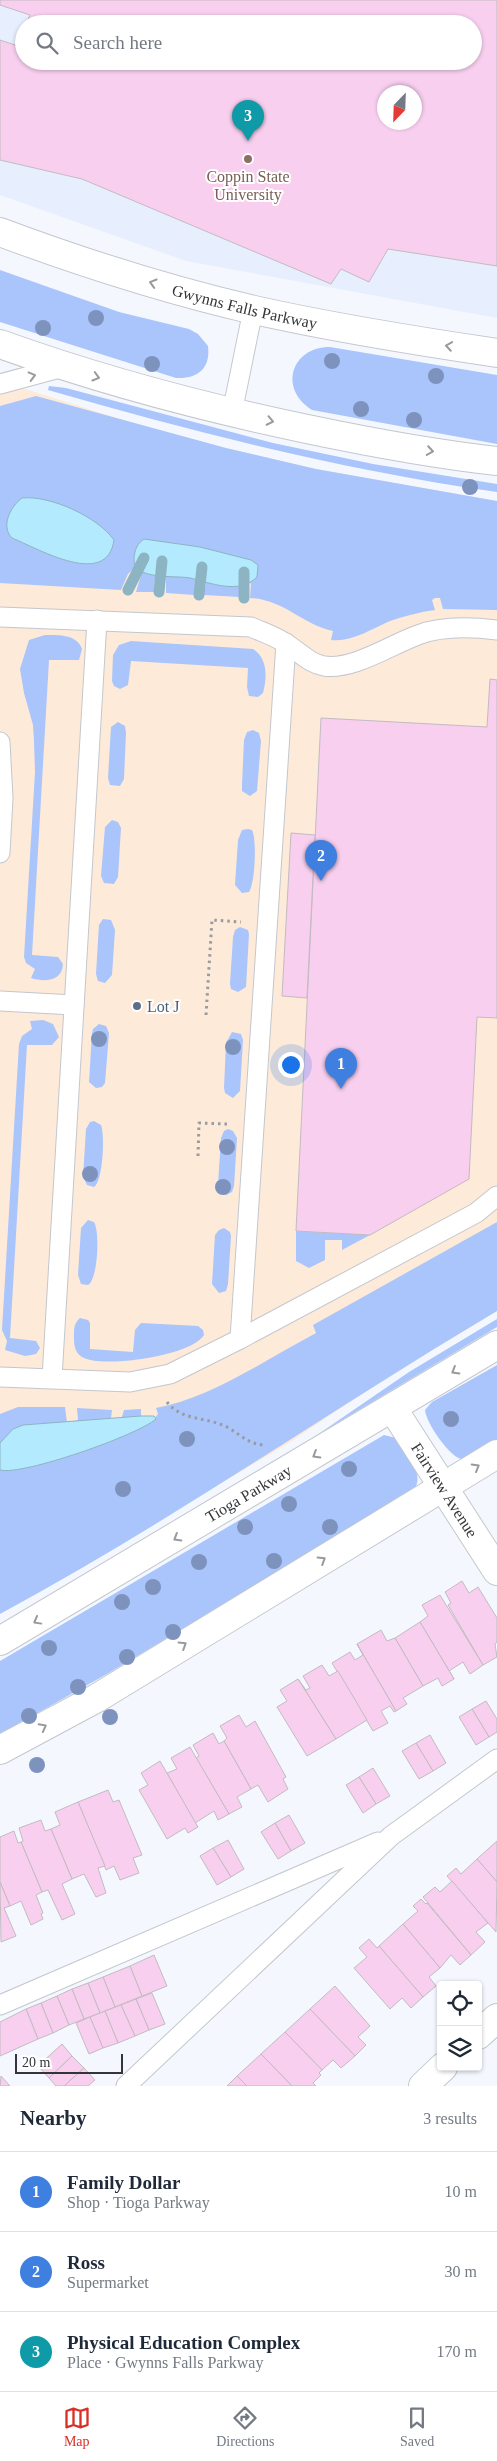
<!DOCTYPE html>
<meta charset="utf-8">
<style>
:root{--surface:#fff;--page:#f6f6f7;--text:#1f2937;--muted:#747a83;--line:#e0e1e3;--accent:#d93025}
body{margin:0;font-family:Georgia,serif;background:var(--page);color:var(--text)}
.controls{position:absolute;right:15px;bottom:15px;display:grid;overflow:hidden;border-radius:5px;box-shadow:0 1px 4px #0004}
.controls button{width:45px;height:45px;display:grid;place-items:center;padding:0;border:0;border-bottom:1px solid var(--line);background:var(--surface);color:var(--text);font:25px sans-serif}
.compass{position:absolute;left:377px;top:85px;width:45px;height:45px;border-radius:50%;background:var(--surface);box-shadow:0 1px 4px #0004;rotate:203deg}
.scale{position:absolute;left:15px;bottom:12px;width:108px;box-sizing:border-box;padding-left:5px;border:2px solid #333538;border-top:0;font-size:14px;line-height:18px;white-space:nowrap;color:#333538;-webkit-text-stroke:4px #fff;paint-order:stroke}
.you{position:absolute;left:290px;top:1064px;width:18px;height:18px;margin:-12px;border:4px solid #fff;border-radius:50%;background:#1a73e8;box-shadow:0 0 0 8px #1a73e833}
.badge{display:grid;place-items:center;width:32px;height:32px;border-radius:50%;background:var(--accent);color:#fff;font-size:16px;font-weight:700}
.pin{position:absolute;translate:-50% -41px;filter:drop-shadow(0 1px 2px #0008)}
.pin::after{content:'';position:absolute;top:26px;width:18px;height:15px;background:inherit;clip-path:polygon(0 0,100% 0,50% 100%)}
.list{margin:0;padding:0;list-style:none}
h2{display:flex;justify-content:space-between;align-items:center;height:65px;margin:0;padding:0 20px;font-size:21px}
h2 small{font-size:16px;font-weight:400;color:var(--muted)}
.list li{display:grid;grid-template-columns:32px 1fr auto;gap:15px;align-items:center;box-sizing:border-box;height:80px;padding:0 20px;border-top:1px solid var(--line)}
.list b{display:block;font-size:19px;white-space:nowrap}
.list p{margin:0;font-size:16px;white-space:nowrap;color:var(--muted)}
.list em{font-size:16px;font-style:normal;color:var(--muted)}
.icon{flex:none;width:28px;height:28px;fill:none;stroke:currentColor;stroke-width:2;stroke-linecap:round;stroke-linejoin:round}
.map{position:relative;flex:none;width:497px;height:2086px;overflow:hidden}
.search{position:absolute;background:var(--surface);box-shadow:0 1px 4px #0004;left:15px;right:15px;top:15px;height:55px;display:flex;align-items:center;gap:12px;box-sizing:border-box;padding:0 18px;border-radius:28px;color:var(--muted);font-size:19px}
.sheet{height:305px;background:var(--surface)}
nav{display:flex;justify-content:space-around;align-items:center;box-sizing:border-box;height:70px;border-top:1px solid var(--line);background:var(--surface);font-size:14px;color:var(--muted)}
nav a{display:grid;justify-items:center;gap:2px}
nav .on{color:var(--accent)}
.map>svg:first-child{display:block}
</style>
<div class="map">
<svg width="497" height="2086" viewBox="0 0 497 2086">
<rect width="100%" height="100%" fill="#f4f8fe"/>
<path fill="#fdead9" d="M0,381L136,424L226,448L316,469L497,501V1311L392,1374L289,1443L0,1614Z"/>
<path fill="#e7eefd" fill-rule="evenodd" d="M0,0H497V318L186,261L0,195ZM24,24H473V61H24ZM384,92H414V122H384Z"/>
<g fill="#a9c5fb">
<path d="M0,270L119,312L189,329L198,334L208,346C211,369 197,379 176,378L0,322Z"/>
<path d="M330,347L497,375V444L312,410C278,389 291,347 330,347Z"/>
<path d="M49,386L66,388L273,443L373,464L497,484V492C344,470 196,433 48,390Z"/>
<path d="M36,396L226,448L316,469L497,501V610L443,609L440,598H435L432,600L435,610C420,612 404,616 390,621C371,629 353,642 331,640L333,631C301,624 285,600 250,598L251,583L239,586L240,597L204,595L206,583L196,580L194,595L166,593V575H157L154,584V592H136L142,572L135,567L128,574L121,590L0,583V406Z"/>
<path d="M45,635C58,635 77,634 82,649L79,660H49L32,955L58,957L63,964C62,982 44,982 31,978L35,969L26,963L24,957L35,772L34,741L33,725L24,693L20,669L29,640Z"/>
<path d="M131,641L253,649C268,658 267,678 263,693L258,697L249,696L247,687L248,668L131,661L128,685L120,689L114,686L112,681L113,655L119,645Z"/>
<path d="M118,722L125,726L126,733L124,779L120,786L110,785L108,778L111,727Z"/>
<path d="M253,730L259,733L261,741L257,791L250,796L242,791V785L244,740L247,732Z"/>
<path d="M112,820L118,822L121,828L118,877L114,884L104,883L101,876L105,827Z"/>
<path d="M248,829L252,830C257,840 255,883 249,892L242,893L235,885L238,840L242,830Z"/>
<path d="M103,919L111,920L115,930L112,975L105,983L98,981L96,974L99,925Z"/>
<path d="M240,927L248,930L249,934L246,987L238,992L231,989L230,984L233,937L235,930Z"/>
<path d="M43,1020L53,1024L59,1037L52,1045H27L10,1338L36,1341L40,1348L36,1354L25,1356L5,1350L7,1341L2,1330L19,1044L22,1036L32,1029L30,1021Z"/>
<path d="M99,1024L106,1026L109,1033L105,1083L102,1087L96,1088L89,1082L92,1033L93,1029Z"/>
<path d="M232,1032L241,1034L243,1040L240,1091L233,1098L225,1093L224,1088L226,1043Z"/>
<path d="M94,1121L101,1125C105,1135 103,1181 94,1187L87,1185L83,1177L86,1129L90,1122Z"/>
<path d="M228,1129L233,1131L237,1138L234,1186L232,1192L226,1195L221,1192L218,1185L221,1138L224,1131Z"/>
<path d="M88,1220L94,1222C100,1232 98,1279 88,1285L81,1284L78,1275L81,1228Z"/>
<path d="M497,1222V1311C330,1410 171,1522 0,1614V1414L18,1407H65L67,1423L78,1420L77,1408L112,1410L111,1418L121,1420L124,1410L141,1409V1416L151,1423L158,1414L156,1408C209,1399 267,1359 316,1333L313,1325Z"/>
<path d="M224,1228L230,1232L231,1236L228,1284L226,1291L219,1293L212,1284L215,1235L219,1230Z"/>
<path d="M296,1231L370,1235L342,1250V1240H325V1260L309,1268L296,1261Z"/>
<path d="M80,1318L88,1320L90,1323V1349L133,1352L135,1330L141,1323L198,1326L203,1330L204,1335C192,1356 101,1369 82,1357C74,1352 74,1344 74,1336C74,1329 74,1323 80,1318Z"/>
<path d="M497,1319V1327L317,1435L409,1372Z"/>
<path d="M497,1365V1441L462,1459C450,1458 426,1423 425,1410L432,1402Z"/>
<path d="M384,1435L396,1438C405,1453 427,1474 413,1491L107,1674L0,1734V1661Z"/>
</g>
<g fill="#b3eafd" stroke="#8db4c2">
<path d="M22,498C50,495 98,517 114,540C107,589 39,549 12,538C0,526 11,506 22,498Z"/>
<path d="M144,539L200,547L251,560L258,565L257,577C239,595 211,583 190,578C175,575 132,581 134,558C135,549 137,544 144,539Z"/>
<path d="M141,1416H154L156,1419C138,1435 22,1476 0,1470V1443L13,1429L23,1425Z"/>
</g>
<g fill="none" stroke-linecap="round" stroke-linejoin="round">
<g stroke="#8db4c2" stroke-width="11">
<path d="M128,590L144,558"/>
<path d="M159,592L162,561"/>
<path d="M199,595L202,567"/>
<path d="M244,598V572"/>
</g>
</g>
<g fill="#f8cfef" stroke="#c3bbc1" fill-rule="evenodd">
<path d="M0,0H497V266L388,249L369,282L341,269L331,284L82,179L0,160V40L18,46L24,31V61H473V24H26L30,15L0,5ZM384,92H414V122H384Z"/>
<path d="M490,679L497,680V1018L477,1017L469,1179L370,1235L296,1231L321,718L487,727Z"/>
<path d="M291,833L315,835L307,998L282,996Z"/>
<path d="M462,1581L469,1593L478,1587L497,1618V1642L495,1644L497,1657L483,1665L448,1605L451,1603L445,1592Z"/>
<path d="M440,1595L483,1665L470,1674L463,1662L449,1671L454,1679L420,1622L428,1616L422,1605Z"/>
<path d="M420,1622L454,1679L442,1686L438,1678L423,1686L395,1638Z"/>
<path d="M381,1630L387,1641L395,1638L423,1686L403,1698L407,1704L396,1711L357,1644Z"/>
<path d="M357,1644L396,1711L394,1712L390,1706L381,1711L388,1723L373,1731L332,1663L350,1652L355,1660L363,1655Z"/>
<path d="M322,1665L329,1676L338,1671L367,1720L336,1739L298,1679L306,1690L310,1688L303,1676Z"/>
<path d="M298,1679L336,1739L307,1756L277,1707L287,1701L280,1690Z"/>
<path d="M486,1701L497,1719V1732L489,1737L472,1709Z"/>
<path d="M472,1709L489,1737L476,1745L459,1717Z"/>
<path d="M239,1715L246,1727L255,1721L286,1777L283,1779L288,1789L268,1802L258,1785L251,1789L224,1741L227,1738L220,1726Z"/>
<path d="M213,1733L219,1744L224,1741L251,1789L237,1797L242,1807L229,1814L196,1758L199,1756L193,1745Z"/>
<path d="M430,1735L446,1763L433,1771L416,1743Z"/>
<path d="M416,1743L433,1771L419,1779L402,1751Z"/>
<path d="M190,1747L229,1814L218,1820L214,1811L195,1823L167,1773L177,1769L171,1758Z"/>
<path d="M160,1761L198,1827L188,1833L185,1828L167,1839L139,1790L148,1785L141,1773Z"/>
<path d="M373,1768L390,1796L376,1804L359,1777Z"/>
<path d="M359,1777L376,1804L363,1813L346,1785Z"/>
<path d="M108,1790L113,1802L119,1800L142,1855L133,1858L139,1873L120,1880L114,1866L106,1870L78,1802Z"/>
<path d="M78,1802L105,1866L98,1868L106,1893L96,1897L84,1874L72,1879L51,1829L60,1825L55,1812Z"/>
<path d="M289,1815L305,1843L291,1851L275,1823Z"/>
<path d="M41,1820L45,1831L51,1829L72,1879L62,1884L75,1914L62,1920L48,1890L42,1892L21,1842L23,1841L19,1828Z"/>
<path d="M275,1823L291,1851L278,1859L261,1832Z"/>
<path d="M14,1831L18,1843L21,1842L42,1892L36,1895L43,1913L41,1914L43,1919L31,1925L21,1901L10,1906L0,1882V1837Z"/>
<path d="M228,1840L244,1869L231,1877L213,1848Z"/>
<path d="M497,1841V1882L477,1859Z"/>
<path d="M213,1848L231,1877L217,1885L200,1856Z"/>
<path d="M477,1859L497,1882L496,1932L447,1876L456,1868L461,1874Z"/>
<path d="M452,1881L488,1923L476,1932L485,1942L471,1955L423,1897L435,1887L440,1892Z"/>
<path d="M0,1882L10,1906L4,1908L16,1936L1,1942Z"/>
<path d="M421,1899L426,1904L427,1903L471,1955L460,1965L451,1955L440,1968L403,1924L418,1911L413,1906Z"/>
<path d="M403,1924L440,1968L429,1977L436,1986L423,1997L379,1946Z"/>
<path d="M369,1939L377,1948L379,1946L423,1997L411,2008L402,1998L390,2009L354,1968L367,1957L359,1948Z"/>
<path d="M154,1955L167,1986L142,1996L130,1966Z"/>
<path d="M130,1966L142,1996L115,2007L103,1977Z"/>
<path d="M103,1977L115,2007L100,2013L88,1983Z"/>
<path d="M88,1983L100,2013L84,2019L72,1989Z"/>
<path d="M335,1986L370,2026L358,2037L366,2045L355,2056L310,2009Z"/>
<path d="M72,1989L84,2019L69,2025L57,1996Z"/>
<path d="M152,1993L165,2024L149,2030L136,1999Z"/>
<path d="M57,1996L69,2025L53,2033L41,2003Z"/>
<path d="M136,1999L149,2030L135,2036L121,2005Z"/>
<path d="M41,2003L53,2033L38,2039L26,2009Z"/>
<path d="M121,2005L135,2036L118,2043L105,2011Z"/>
<path d="M26,2009L38,2039L0,2056V2022Z"/>
<path d="M310,2009L355,2056L341,2068L333,2060L322,2070L285,2032Z"/>
<path d="M105,2011L118,2043L103,2048L90,2017Z"/>
<path d="M90,2017L103,2048L89,2054L76,2023Z"/>
<path d="M285,2032L322,2070L319,2073L321,2075L313,2083L316,2086H292L261,2054Z"/>
<path d="M62,2044L72,2056L49,2078L38,2066Z"/>
<path d="M261,2054L292,2086H247L237,2076Z"/>
<path d="M72,2056L84,2068L64,2086H56L49,2078Z"/>
<path d="M84,2068L95,2080L88,2086H64Z"/>
<path d="M1,2076L10,2086H0Z"/>
<path d="M237,2076L247,2086H227Z"/>
</g>
<g fill="none" stroke-linecap="round" stroke-linejoin="round">
<g stroke="#c3c7ce" stroke-width="21">
<g id="lane">
<path d="M0,384L63,367"/>
<path d="M232,413L253,310"/>
<path d="M0,617L251,627C262,632 275,636 285,643C299,651 308,663 324,666C354,670 390,645 418,635C441,626 472,627 497,630"/>
<path d="M0,742L3,798L0,853"/>
<path d="M0,1001L74,1005"/>
<path d="M240,1339L286,643"/>
<path d="M0,1377L130,1382L170,1374L240,1339L476,1213L497,1196"/>
<path d="M52,1378L97,620"/>
<path d="M0,2005L378,1842"/>
<path d="M126,2086L391,1836L497,1759"/>
</g>
</g>
<g stroke="#c3c7ce" stroke-width="30">
<g id="street">
<path id="s1" d="M393,1409L497,1571"/>
<path id="s2" d="M0,1641L497,1345"/>
<path d="M0,1750L97,1698L497,1454"/>
<path d="M478,2035L497,2018"/>
<path d="M423,2086L443,2067"/>
</g>
</g>
<g stroke="#c3c7ce" stroke-width="30">
<g id="secondary">
<path id="s3" d="M0,232C83,263 168,290 254,310C334,328 416,341 497,353"/>
<path d="M0,344C100,380 202,407 307,429C369,442 433,454 497,461"/>
</g>
</g>
<g stroke="#989ba0" stroke-width="3" stroke-dasharray="2.5 4" stroke-linecap="butt">
<path d="M206,1015L212,920L241,922"/>
<path d="M198,1156L199,1123L227,1124"/>
<path d="M167,1402C181,1421 208,1417 227,1427C241,1435 248,1444 264,1445"/>
</g>
<use href="#lane" stroke="#fff" stroke-width="19"/>
<use href="#street" stroke="#fff" stroke-width="28"/>
<use href="#secondary" stroke="#fff" stroke-width="28"/>
</g>
<g fill="#7e92be">
<circle cx="96" cy="318" r="8"/>
<circle cx="43" cy="328" r="8"/>
<circle cx="332" cy="361" r="8"/>
<circle cx="152" cy="364" r="8"/>
<circle cx="436" cy="376" r="8"/>
<circle cx="361" cy="409" r="8"/>
<circle cx="414" cy="420" r="8"/>
<circle cx="470" cy="487" r="8"/>
<circle cx="99" cy="1039" r="8"/>
<circle cx="233" cy="1047" r="8"/>
<circle cx="227" cy="1147" r="8"/>
<circle cx="90" cy="1174" r="8"/>
<circle cx="223" cy="1187" r="8"/>
<circle cx="451" cy="1419" r="8"/>
<circle cx="187" cy="1439" r="8"/>
<circle cx="349" cy="1469" r="8"/>
<circle cx="123" cy="1489" r="8"/>
<circle cx="289" cy="1504" r="8"/>
<circle cx="245" cy="1527" r="8"/>
<circle cx="330" cy="1527" r="8"/>
<circle cx="274" cy="1561" r="8"/>
<circle cx="199" cy="1562" r="8"/>
<circle cx="153" cy="1587" r="8"/>
<circle cx="122" cy="1602" r="8"/>
<circle cx="173" cy="1632" r="8"/>
<circle cx="49" cy="1648" r="8"/>
<circle cx="127" cy="1657" r="8"/>
<circle cx="78" cy="1687" r="8"/>
<circle cx="29" cy="1716" r="8"/>
<circle cx="110" cy="1717" r="8"/>
<circle cx="37" cy="1765" r="8"/>
</g>
<defs><path id="oneway-chevron" d="M-2-3.5L2.5 0L-2 3.5" fill="none" stroke-width="1.6" stroke-linecap="round" stroke-linejoin="round" transform="scale(1.25)"/></defs>
<g stroke="#999a9c">
<use href="#oneway-chevron" transform="translate(153 283) rotate(-164)"/>
<use href="#oneway-chevron" transform="translate(449 346) rotate(-171)"/>
<use href="#oneway-chevron" transform="translate(32 376) rotate(-15)"/>
<use href="#oneway-chevron" transform="translate(96 377) rotate(16)"/>
<use href="#oneway-chevron" transform="translate(270 421) rotate(12)"/>
<use href="#oneway-chevron" transform="translate(430 451) rotate(9)"/>
<use href="#oneway-chevron" transform="translate(455 1371) rotate(149)"/>
<use href="#oneway-chevron" transform="translate(316 1455) rotate(149)"/>
<use href="#oneway-chevron" transform="translate(476 1467) rotate(-30)"/>
<use href="#oneway-chevron" transform="translate(177 1538) rotate(149)"/>
<use href="#oneway-chevron" transform="translate(322 1560) rotate(-32)"/>
<use href="#oneway-chevron" transform="translate(37 1621) rotate(151)"/>
<use href="#oneway-chevron" transform="translate(183 1645) rotate(-32)"/>
<use href="#oneway-chevron" transform="translate(43 1727) rotate(-28)"/>
</g>
<circle fill="#8d6e63" stroke="#fff" stroke-width="2" cx="248" cy="159" r="5"/>
<circle fill="#5c6f8a" stroke="#fff" stroke-width="2" cx="137" cy="1006" r="5"/>
<g text-anchor="middle" dominant-baseline="central" stroke-width="4" stroke-linejoin="round" paint-order="stroke">
<g font-size="16" fill="#785e54" stroke="#fff">
<text x="248" y="176">Coppin State<tspan x="248" dy="18">University</tspan></text>
</g>
<g font-size="16" fill="#333538" stroke="#fff">
<text stroke="none"><textPath href="#s3" startOffset="256">Gwynns Falls Parkway</textPath></text>
<text stroke="none"><textPath href="#s1" startOffset="96">Fairview Avenue</textPath></text>
<text stroke="none"><textPath href="#s2" startOffset="289">Tioga Parkway</textPath></text>
</g>
<g font-size="16" fill="#4e5e75" stroke="#fff" text-anchor="start">
<text x="147" y="1006">Lot J</text>
</g>
</g>
</svg>
<div class="controls">
<button><svg class="icon" aria-label="locate" viewBox="0 0 24 24"><circle cx="12" cy="12" r="6"/><path d="M12 2v4M12 18v4M2 12h4M18 12h4"/></svg></button>
<button><svg class="icon" aria-label="layers" viewBox="0 0 24 24"><path d="M12 4l9 5-9 5-9-5zM3 14l9 5 9-5"/></svg></button>
</div>
<svg class="compass" viewBox="-18 -18 36 36"><path d="M0-13l5 13h-10z" fill="#e53935"/><path d="M0 13l5-13h-10z" fill="#747a83"/></svg>
<div class="scale">20 m</div>
<div class="you"></div>
<div class="pin badge" style="left:341px;top:1089px;background:#3f7fe0">1</div>
<div class="pin badge" style="left:321px;top:881px;background:#3f7fe0">2</div>
<div class="pin badge" style="left:248px;top:141px;background:#0f9aa8">3</div>
<div class="search"><svg class="icon" aria-label="search" viewBox="0 0 24 24"><circle cx="10" cy="10" r="6"/><path d="M15 15l6 6"/></svg>Search here</div>
</div>
<section class="sheet">
<h2>Nearby<small>3 results</small></h2>
<ul class="list">
<li><span class="badge" style="background:#3f7fe0">1</span><div><b>Family Dollar</b><p>Shop · Tioga Parkway</p></div><em>10 m</em></li>
<li><span class="badge" style="background:#3f7fe0">2</span><div><b>Ross</b><p>Supermarket</p></div><em>30 m</em></li>
<li><span class="badge" style="background:#0f9aa8">3</span><div><b>Physical Education Complex</b><p>Place · Gwynns Falls Parkway</p></div><em>170 m</em></li>
</ul>
</section>
<nav>
<a class="on"><svg class="icon" aria-label="map" viewBox="0 0 24 24"><path d="M3 6l6-2 6 2 6-2v14l-6 2-6-2-6 2zM9 4v14M15 6v14"/></svg>Map</a>
<a><svg class="icon" aria-label="directions" viewBox="0 0 24 24"><path d="M12 3l9 9-9 9-9-9zM9 14v-3h6M13 9l2 2-2 2"/></svg>Directions</a>
<a><svg class="icon" aria-label="saved" viewBox="0 0 24 24"><path d="M7 4h10v16l-5-4-5 4z"/></svg>Saved</a>
</nav>
